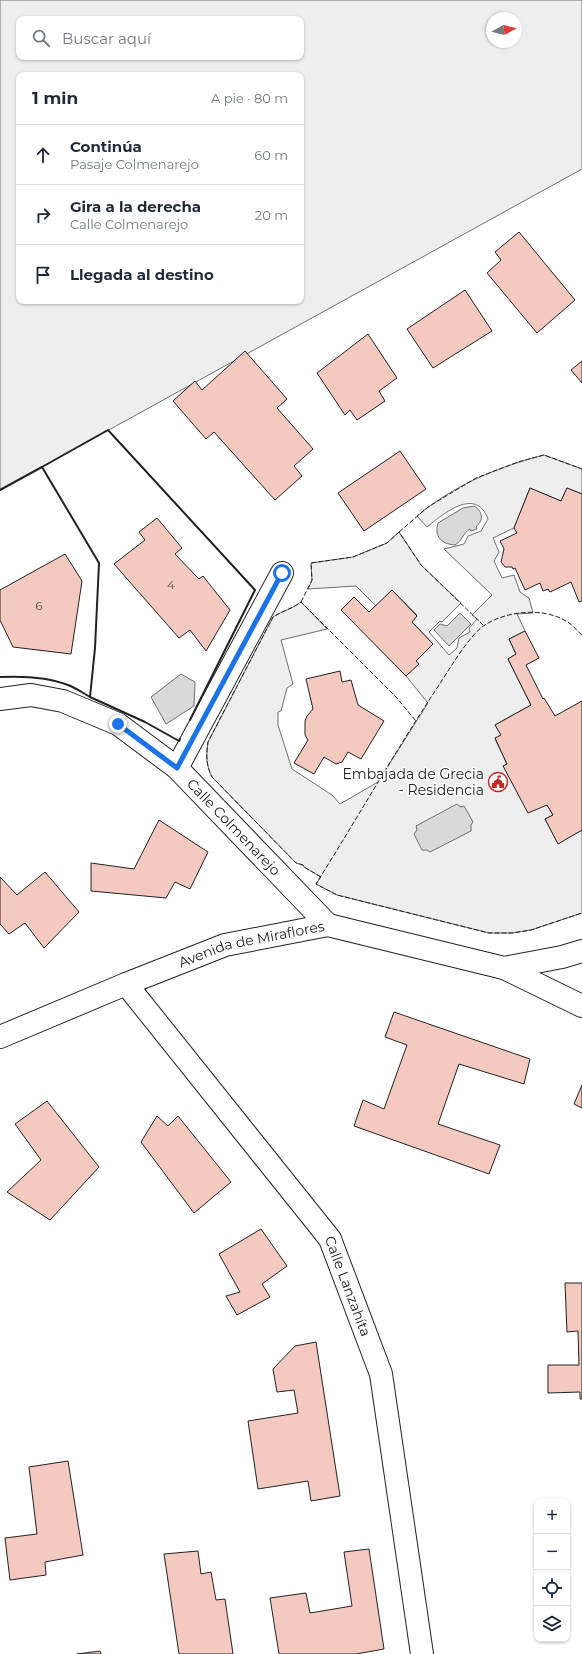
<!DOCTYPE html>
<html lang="es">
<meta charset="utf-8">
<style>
:root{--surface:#fff;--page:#f2f2f3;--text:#1f2937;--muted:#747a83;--line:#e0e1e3}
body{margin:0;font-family:Montserrat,sans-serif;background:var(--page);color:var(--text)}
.controls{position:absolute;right:12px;bottom:12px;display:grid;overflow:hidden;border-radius:8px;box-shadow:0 1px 3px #0004}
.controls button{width:36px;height:36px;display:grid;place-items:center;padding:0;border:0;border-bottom:1px solid var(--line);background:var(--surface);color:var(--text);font:20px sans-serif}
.compass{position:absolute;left:486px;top:12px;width:36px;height:36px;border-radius:50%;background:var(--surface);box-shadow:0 1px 3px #0004;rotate:82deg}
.stop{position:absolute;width:12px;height:12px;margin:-9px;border:3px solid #1a73e8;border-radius:50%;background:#fff}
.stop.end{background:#1a73e8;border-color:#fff;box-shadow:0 1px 4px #0008}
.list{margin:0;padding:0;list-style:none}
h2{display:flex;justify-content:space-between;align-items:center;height:52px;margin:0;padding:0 16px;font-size:17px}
h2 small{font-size:13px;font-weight:400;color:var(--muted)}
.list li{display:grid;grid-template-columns:26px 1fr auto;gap:12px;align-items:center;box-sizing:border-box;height:60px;padding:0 16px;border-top:1px solid var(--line)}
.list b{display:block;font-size:15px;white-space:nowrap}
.list p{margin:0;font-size:13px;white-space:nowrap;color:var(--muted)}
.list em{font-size:13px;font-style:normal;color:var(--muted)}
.icon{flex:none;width:22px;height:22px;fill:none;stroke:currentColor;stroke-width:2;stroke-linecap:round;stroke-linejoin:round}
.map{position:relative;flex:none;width:582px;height:1654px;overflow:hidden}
.search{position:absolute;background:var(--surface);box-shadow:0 1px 3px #0004;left:16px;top:16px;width:288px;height:44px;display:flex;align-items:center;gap:10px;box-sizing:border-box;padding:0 14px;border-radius:8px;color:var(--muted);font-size:15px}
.panel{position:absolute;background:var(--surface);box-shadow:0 1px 3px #0004;left:16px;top:72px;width:288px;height:232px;border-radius:8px}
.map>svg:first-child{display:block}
</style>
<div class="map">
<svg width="582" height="1654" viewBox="0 0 582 1654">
<rect width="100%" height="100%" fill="#fff"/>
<g fill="#eee" stroke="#6f6f6f" fill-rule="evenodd">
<path d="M0,0H582V169L0,490ZM492,18H516V42H492ZM19,19H301V57H19ZM19,75H301V301H19Z"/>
<path d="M544,455L582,469V494L567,488L561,501L530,488L514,528L493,538L499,552L494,561L502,578L514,575L520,592L529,598L533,613L517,614L525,631L509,639L516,654L508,659L531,705L495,725L501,735L495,739L507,764L503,766L547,805L553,815L545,819L558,843L582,830V913L531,930L512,933H489L337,895L316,884L321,877L304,867L303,865L296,863L212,777C206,765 206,756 208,742L273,617C282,611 292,609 301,602L327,629L281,640L293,684L287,688L281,711L278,712V725L292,769L332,795L340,804L378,782L428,703L406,676L418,664L416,661L433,644L412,622L417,615L392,590L376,606L356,586L308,589L312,580L311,563L353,557L387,543L399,532L421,565L461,603L442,622L440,621L429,632L449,655L457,648L459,638L470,632L469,628L477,619L472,615L492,595L444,549L464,544L468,536L481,531L488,519C476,486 443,514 427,527L417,516C454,485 498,467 544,455Z"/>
</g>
<g fill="#d9d9d9" stroke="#6f6f6f">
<path d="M474,506C483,512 484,519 476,527L477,529L471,531L470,529C463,533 462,541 455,545C441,544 434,536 438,523L463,508Z"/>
<path d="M460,613L471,624L449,646L434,630L440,624L447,626Z"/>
<path d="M181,674L195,682L194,706L166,724L151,697Z"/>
<path d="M457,804L461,807L464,806L473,822L471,825V831L430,852L427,850H422L414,834L417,830L416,826Z"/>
</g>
<g fill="#f3c9c0" stroke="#222">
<path d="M519,232L575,300L537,333L487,273L501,260L495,252Z"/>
<path d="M465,290L492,331L433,368L407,329Z"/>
<path d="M368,334L397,378L379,391L385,401L357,420L350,410L345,415L317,373Z"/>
<path d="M245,351L287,399L277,408L313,449L294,466L302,476L275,500L214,432L206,439L173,401L195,381L202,390Z"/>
<path d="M582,361V383L571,370Z"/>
<path d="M400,451L426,489L364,531L338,493Z"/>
<path d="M530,488L561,501L567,488L582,494V601L579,602L571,582L550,592L548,589L543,591L540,583L525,590L515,568L513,569L512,567H505L501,562L504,549L500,541L517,533L514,528Z"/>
<path d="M157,518L182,548L175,554L199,579L203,576L230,610L206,651L190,630L179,638L114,564L145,540L139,532Z"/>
<path d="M65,554L82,581L71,654L13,647L0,620V590Z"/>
<path d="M392,590L417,616L412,622L433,644L416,661L419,664L406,676L341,610L354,597L369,612Z"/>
<path d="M525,631L539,658L526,665L543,699L544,698L555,716L582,701V830L558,844L545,819L553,815L547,805L528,813L503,766L507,764L495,738L501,735L495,725L531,705L508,659L516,654L509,639Z"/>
<path d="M340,671L342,682L351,680L358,705L384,721L361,759L348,752L342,762L336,764L324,757L314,774L294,763L308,740L305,735V721L307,716L313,709L306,679Z"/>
<path d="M159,820L208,852L190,889L175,882L166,898L91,891V863L134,869Z"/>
<path d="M45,872L79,912L44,948L25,923L9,934L0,924V877L17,895Z"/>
<path d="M394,1012L530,1059L524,1084L459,1064L438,1124L500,1145L489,1174L354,1126L363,1100L384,1109L407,1045L385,1037Z"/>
<path d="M582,1085V1108L574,1104Z"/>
<path d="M47,1101L99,1167L50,1220L7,1192L41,1160L15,1124Z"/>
<path d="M157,1116L168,1126L178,1116L231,1182L194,1213L141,1142Z"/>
<path d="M261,1229L287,1266L262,1284L270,1297L237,1315L226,1296L240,1292L219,1254Z"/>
<path d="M565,1283H582V1399H580V1392L548,1393V1365H579L578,1331L567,1332Z"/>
<path d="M316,1342L340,1496L311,1501L308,1481L258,1489L248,1421L298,1413L294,1390L277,1392L273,1369L295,1346Z"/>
<path d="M68,1461L83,1555L45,1562L46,1575L10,1580L5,1538L37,1534L29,1467Z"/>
<path d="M369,1549L384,1649L356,1654H279L270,1598L306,1593L310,1613L352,1606L344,1552Z"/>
<path d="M198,1551L201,1574L211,1572L216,1600L225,1599L233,1654H179L164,1554Z"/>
<path d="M100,1651L101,1654H77Z"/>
</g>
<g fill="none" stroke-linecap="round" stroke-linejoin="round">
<g stroke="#222" stroke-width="24">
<g id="minor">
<path id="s1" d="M0,699L31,695L63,701L118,724L177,768L328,925"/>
<path d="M177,768L282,573"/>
<path d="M504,968L582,1006"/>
<path id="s2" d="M126,984L330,1239L381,1374L422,1654"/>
<path id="s3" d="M0,1037L126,984L225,945L328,925L504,968L562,957L582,951"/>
</g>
</g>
<use href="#minor" stroke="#fff" stroke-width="22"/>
<g stroke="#222" stroke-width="1" stroke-dasharray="5 2" stroke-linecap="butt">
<path d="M399,532L428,507L476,478L518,462L544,455L582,469"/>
<path d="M301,602L312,580L311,563L353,557L387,543L399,532L421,565L483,625"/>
<path d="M582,635C577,631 572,624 566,621C543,607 506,611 485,625C471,633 450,668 441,682C397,748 358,817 316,884L337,895L489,933H512L531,930L582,913"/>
<path d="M321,877L304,867L303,865L296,863L212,777C206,765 206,756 208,742L273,617C282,611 292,609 301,602L396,697L416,721"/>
</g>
<g stroke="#222" stroke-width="2">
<path d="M42,467L108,430L255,590L190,720"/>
<path d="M0,490L42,467L99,563L95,648L90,697C83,693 76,688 68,685C48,677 22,676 0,677"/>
<path d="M90,697L145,722L179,741L180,739"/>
</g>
</g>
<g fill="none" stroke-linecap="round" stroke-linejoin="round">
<path stroke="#1a73e8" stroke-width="5" d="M118,724L177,768L282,573"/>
</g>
<defs>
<g id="civic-ring" transform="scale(1)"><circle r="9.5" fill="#fff" stroke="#c62828" stroke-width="1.5"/><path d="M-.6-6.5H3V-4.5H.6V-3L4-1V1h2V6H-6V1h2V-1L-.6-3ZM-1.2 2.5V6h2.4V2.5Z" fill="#c62828"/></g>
</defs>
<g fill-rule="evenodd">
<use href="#civic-ring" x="498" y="782"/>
</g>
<g text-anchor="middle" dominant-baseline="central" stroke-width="3" stroke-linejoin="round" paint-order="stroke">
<g font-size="12" fill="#564c4a">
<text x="171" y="584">4</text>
<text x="39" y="605">6</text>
</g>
<g font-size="14" fill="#222" stroke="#fff" text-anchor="end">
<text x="484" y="774">Embajada de Grecia<tspan x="484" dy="16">- Residencia</tspan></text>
</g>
<g font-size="14" fill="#222" stroke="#fff">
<text stroke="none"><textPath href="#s1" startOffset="279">Calle Colmenarejo</textPath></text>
<text stroke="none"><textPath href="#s3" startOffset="269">Avenida de Miraflores</textPath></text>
<text stroke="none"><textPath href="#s2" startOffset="377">Calle Lanzahíta</textPath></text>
</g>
</g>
</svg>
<div class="controls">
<button>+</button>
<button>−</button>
<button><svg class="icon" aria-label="locate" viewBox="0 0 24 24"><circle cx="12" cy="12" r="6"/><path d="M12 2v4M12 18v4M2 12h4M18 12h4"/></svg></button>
<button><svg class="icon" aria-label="layers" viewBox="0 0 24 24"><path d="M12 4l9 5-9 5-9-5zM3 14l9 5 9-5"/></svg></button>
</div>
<svg class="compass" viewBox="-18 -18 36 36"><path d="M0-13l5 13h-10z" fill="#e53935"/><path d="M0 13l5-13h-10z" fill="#747a83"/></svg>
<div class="stop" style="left:282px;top:573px"></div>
<div class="stop end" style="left:118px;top:724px"></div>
<div class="search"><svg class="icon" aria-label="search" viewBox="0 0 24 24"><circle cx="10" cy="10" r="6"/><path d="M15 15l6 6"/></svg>Buscar aquí</div>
<section class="panel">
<h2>1 min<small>A pie · 80 m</small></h2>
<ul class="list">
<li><svg class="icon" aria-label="ahead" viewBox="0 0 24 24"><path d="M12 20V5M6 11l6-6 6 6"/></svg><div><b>Continúa</b><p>Pasaje Colmenarejo</p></div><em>60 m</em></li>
<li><svg class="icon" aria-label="right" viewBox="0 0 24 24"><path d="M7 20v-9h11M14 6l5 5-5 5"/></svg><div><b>Gira a la derecha</b><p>Calle Colmenarejo</p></div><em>20 m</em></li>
<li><svg class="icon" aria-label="arrive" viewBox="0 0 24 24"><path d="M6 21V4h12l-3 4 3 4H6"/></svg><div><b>Llegada al destino</b></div></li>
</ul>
</section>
</div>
